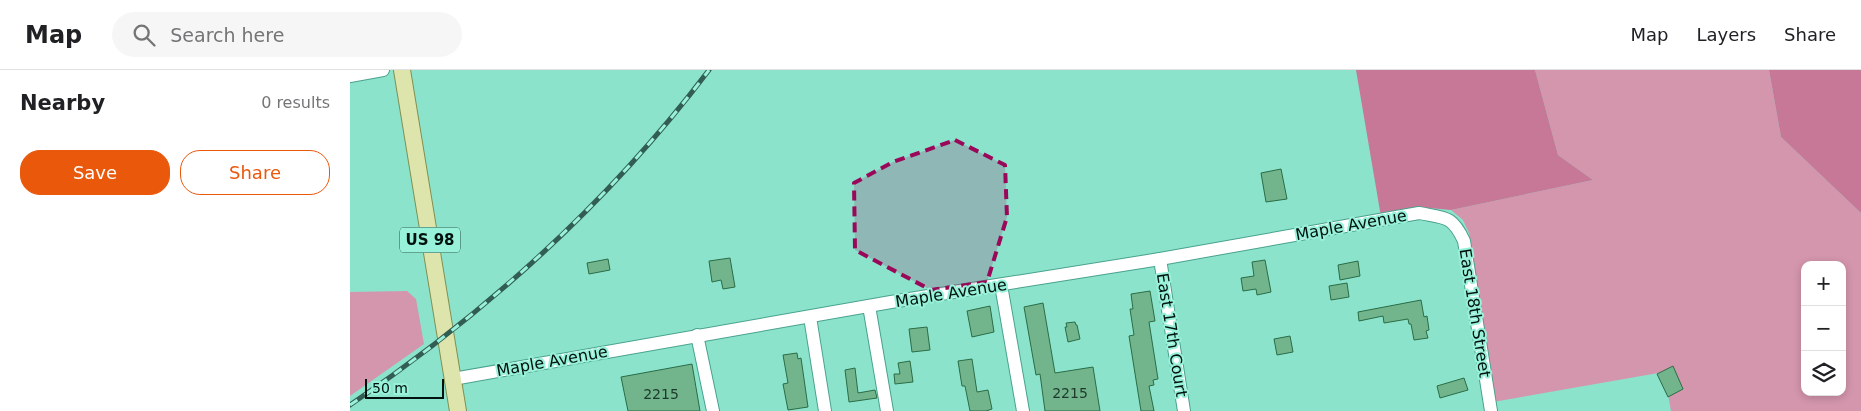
<!DOCTYPE html>
<meta charset="utf-8">
<style>
:root{--surface:#fff;--page:#f6f6f6;--text:#202124;--muted:#757577;--line:#e0e0e0;--accent:#ea580c}
body{margin:0;font-family:"DejaVu Sans",sans-serif;background:var(--page);color:var(--text)}
.controls{position:absolute;right:15px;bottom:15px;display:grid;overflow:hidden;border-radius:10px;box-shadow:0 2px 8px #0003}
.controls button{width:45px;height:45px;display:grid;place-items:center;padding:0;border:0;border-bottom:1px solid var(--line);background:var(--surface);color:var(--text);font:25px sans-serif}
.scale{position:absolute;left:15px;bottom:12px;width:79px;box-sizing:border-box;padding-left:5px;border:2px solid #00120d;border-top:0;font-size:14px;line-height:18px;white-space:nowrap;color:#00120d;-webkit-text-stroke:4px #98f1d9;paint-order:stroke}
.list{margin:0;padding:0;list-style:none}
h2{display:flex;justify-content:space-between;align-items:center;height:65px;margin:0;padding:0 20px;font-size:21px}
h2 small{font-size:16px;font-weight:400;color:var(--muted)}
.actions{display:flex;gap:10px;padding:15px 20px}
.actions a{flex:1;padding:11px 0;border:1px solid var(--accent);border-radius:20px;text-align:center;font-size:18px;color:var(--accent)}
.actions .main{background:var(--accent);color:#fff}
.icon{flex:none;width:28px;height:28px;fill:none;stroke:currentColor;stroke-width:2;stroke-linecap:round;stroke-linejoin:round}
.map{position:relative;flex:none;width:1511px;height:341px;overflow:hidden}
header{display:flex;align-items:center;gap:30px;box-sizing:border-box;height:70px;padding:0 25px;background:var(--surface);border-bottom:1px solid var(--line)}
header strong{font-size:24px}
nav{display:flex;gap:28px;margin-inline-start:auto;font-size:18px}
.search{width:350px;height:45px;background:var(--page);display:flex;align-items:center;gap:12px;box-sizing:border-box;padding:0 18px;border-radius:28px;color:var(--muted);font-size:19px}
main{display:flex}
aside{flex:1;background:var(--surface)}
.map>svg:first-child{display:block}
</style>
<header>
<strong>Map</strong>
<div class="search"><svg class="icon" aria-label="search" viewBox="0 0 24 24"><circle cx="10" cy="10" r="6"/><path d="M15 15l6 6"/></svg>Search here</div>
<nav><a>Map</a><a>Layers</a><a>Share</a></nav>
</header>
<main>
<aside>
<h2>Nearby<small>0 results</small></h2>
<ul class="list">
</ul>
<div class="actions"><a class="main">Save</a><a>Share</a></div>
</aside>
<div class="map">
<svg width="1511" height="341" viewBox="0 0 1511 341">
<rect width="100%" height="100%" fill="#8be3cc"/>
<g fill="#d496ad" fill-rule="evenodd">
<path d="M1185,0H1419L1431,67L1511,143V341H1321L1314,302L1143,332L1119,163L1113,150L1101,140L1243,110L1208,85ZM1455,195H1492V322H1455Z"/>
<path d="M57,221L66,229L74,274L0,326V222Z"/>
</g>
<g fill="#c77896">
<path d="M1006,0H1185L1208,85L1243,110L1101,140L1079,138L1031,147Z"/>
<path d="M1419,0H1511V143L1431,67Z"/>
</g>
<g fill="#72b48b" stroke="#2a6d47">
<path d="M931,99L937,129L916,132L911,103Z"/>
<path d="M380,188L385,217L373,219L371,210L362,212L359,191Z"/>
<path d="M258,189L260,200L239,204L237,193Z"/>
<path d="M915,190L921,222L907,225L906,219L893,221L891,208L904,206L902,192Z"/>
<path d="M1008,191L1010,206L990,210L988,195Z"/>
<path d="M997,213L999,227L981,230L979,216Z"/>
<path d="M800,221L805,251L799,252L808,309L803,310L804,315L799,316L804,341H791L779,266L784,265L780,239H783L781,224Z"/>
<path d="M1071,230L1074,247L1077,246L1079,260L1076,261L1078,268L1064,270L1061,254H1059L1058,249L1034,253L1033,246L1009,251L1008,242Z"/>
<path d="M693,233L705,303L743,297L750,341H695L690,304L686,305L674,237Z"/>
<path d="M640,236L644,262L622,267L617,241Z"/>
<path d="M725,252L726,255H727L730,269L718,272L715,257H717L716,253Z"/>
<path d="M577,257L580,280L562,282L559,259Z"/>
<path d="M940,266L943,282L927,285L924,269Z"/>
<path d="M447,283L448,289L451,288L458,337L438,340L433,314L438,313L433,285Z"/>
<path d="M622,289L627,322L638,320L642,339L636,341H620L615,316H612L608,291Z"/>
<path d="M560,291L563,312L545,314L544,304H550L548,293Z"/>
<path d="M342,294L350,341H278L271,307Z"/>
<path d="M1323,296L1333,319L1318,327L1307,304Z"/>
<path d="M505,298L508,323L525,320L527,328L499,332L495,300Z"/>
<path d="M1114,308L1118,320L1090,328L1087,316Z"/>
</g>
<g fill="none" stroke-linecap="round" stroke-linejoin="round">
<g stroke="#49a28d" stroke-width="14">
<g id="minor">
<path d="M0,6L33,0"/>
<path d="M810,189L834,341"/>
<path d="M651,215L673,341"/>
<path d="M519,236L537,341"/>
<path d="M460,247L475,341"/>
<path d="M347,265L363,341"/>
<path d="M103,309L541,232L810,189L1069,143C1095,148 1102,145 1114,171L1141,341"/>
</g>
</g>
<g stroke="#819051" stroke-width="18">
<path id="major" d="M52,0L108,341"/>
</g>
<use href="#minor" stroke="#fff" stroke-width="12"/>
<use href="#major" stroke="#dde5ac" stroke-width="16"/>
<g stroke="#325d52" stroke-width="5">
<path id="rail" d="M0,335C136,243 260,131 359,0"/>
</g>
<use href="#rail" stroke="#98f1d9" stroke-width="3" stroke-dasharray="9" stroke-linecap="butt"/>
</g>
<path fill="#9a0959" fill-opacity="0.2" stroke="#9a0959" stroke-width="4" stroke-dasharray="10 6" stroke-linejoin="round" d="M605,70L655,95L657,147L637,212L581,220L505,180L504,113L543,92Z"/>
<g text-anchor="middle" dominant-baseline="central" stroke-width="4" stroke-linejoin="round" paint-order="stroke">
<g font-size="14" fill="#1c3a2c">
<text x="720" y="323">2215</text>
<text x="311" y="324">2215</text>
</g>
<rect fill="#98f1d9" stroke="#2e554a" stroke-width="1" x="50" y="157.5" width="60" height="25" rx="4"/>
<g font-size="15" font-weight="bold" fill="#00120d">
<text x="80" y="170">US 98</text>
</g>
<g font-size="16" fill="#00120d" stroke="#98f1d9">
<text transform="translate(1001 155) rotate(-10)">Maple Avenue</text>
<text transform="translate(601 223) rotate(-9)">Maple Avenue</text>
<text transform="translate(1125 243) rotate(81)">East 18th Street</text>
<text transform="translate(822 265) rotate(81)">East 17th Court</text>
<text transform="translate(202 291) rotate(-10)">Maple Avenue</text>
</g>
</g>
</svg>
<div class="controls">
<button>+</button>
<button>−</button>
<button><svg class="icon" aria-label="layers" viewBox="0 0 24 24"><path d="M12 4l9 5-9 5-9-5zM3 14l9 5 9-5"/></svg></button>
</div>
<div class="scale">50 m</div>
</div>
</main>
